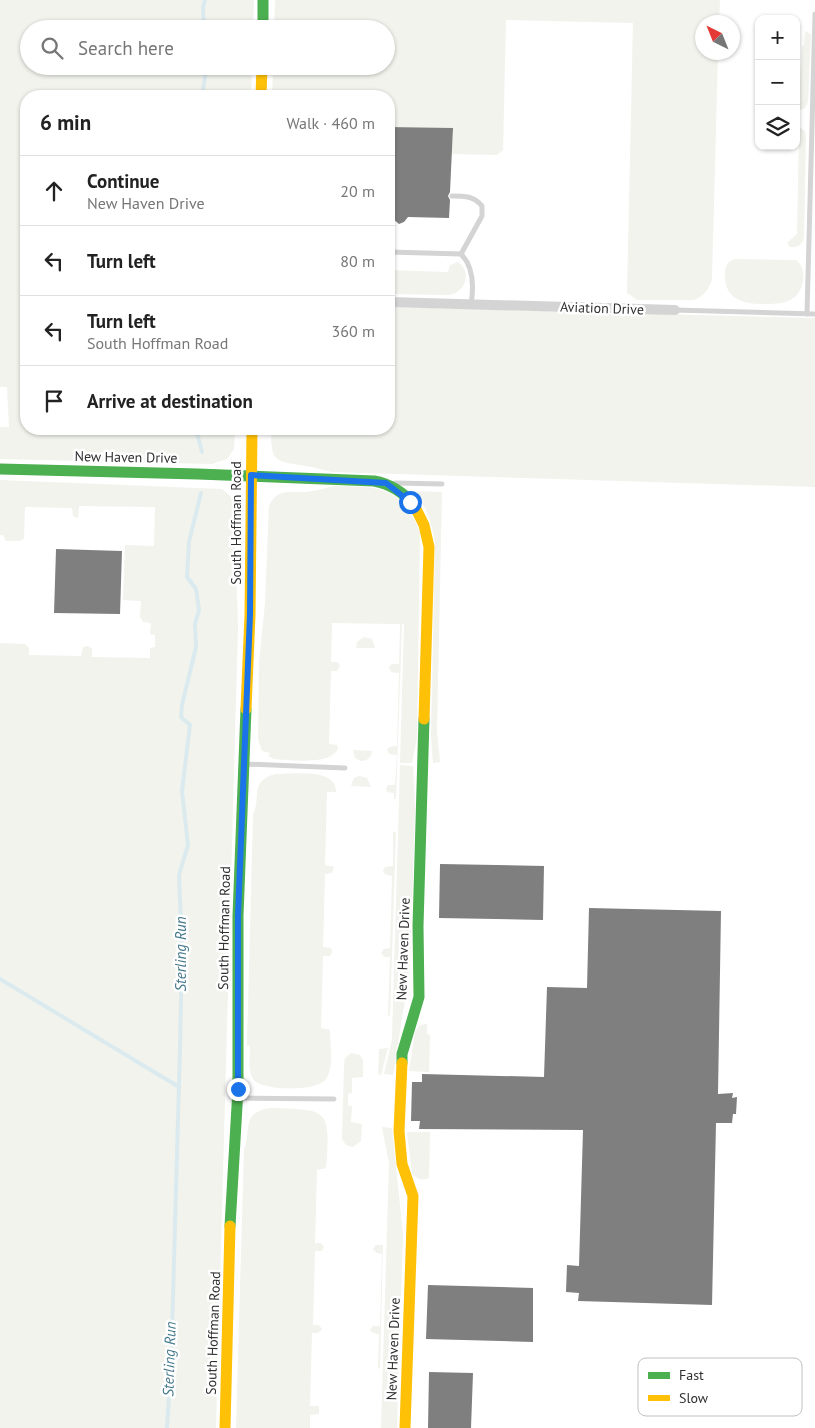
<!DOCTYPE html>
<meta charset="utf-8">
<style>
:root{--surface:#fff;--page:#f6f6f6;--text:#222;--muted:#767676;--line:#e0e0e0}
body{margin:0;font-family:"PT Sans",sans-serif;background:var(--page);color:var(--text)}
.controls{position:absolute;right:15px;top:15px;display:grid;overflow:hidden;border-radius:10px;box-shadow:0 1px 4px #0004}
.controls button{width:45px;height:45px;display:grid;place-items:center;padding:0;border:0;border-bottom:1px solid var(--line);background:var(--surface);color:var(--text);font:25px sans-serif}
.compass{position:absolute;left:695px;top:15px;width:45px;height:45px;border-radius:50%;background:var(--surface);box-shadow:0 1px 4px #0004;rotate:317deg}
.stop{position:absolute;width:15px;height:15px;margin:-11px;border:4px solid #1a73e8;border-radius:50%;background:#fff}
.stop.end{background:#1a73e8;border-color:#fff;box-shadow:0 1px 5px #0008}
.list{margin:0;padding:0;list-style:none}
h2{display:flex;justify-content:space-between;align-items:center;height:65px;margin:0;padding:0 20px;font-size:21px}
h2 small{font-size:16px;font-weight:400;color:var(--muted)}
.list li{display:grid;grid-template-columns:32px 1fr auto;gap:15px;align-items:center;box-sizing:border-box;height:70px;padding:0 20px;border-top:1px solid var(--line)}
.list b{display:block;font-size:19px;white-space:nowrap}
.list p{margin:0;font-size:16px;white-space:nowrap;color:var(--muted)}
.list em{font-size:16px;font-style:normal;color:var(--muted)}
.icon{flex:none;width:28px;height:28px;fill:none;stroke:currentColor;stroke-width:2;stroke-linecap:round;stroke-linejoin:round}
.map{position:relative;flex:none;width:815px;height:1428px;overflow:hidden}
.search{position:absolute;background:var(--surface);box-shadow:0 1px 4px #0004;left:20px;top:20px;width:375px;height:55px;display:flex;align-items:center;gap:12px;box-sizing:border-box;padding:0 18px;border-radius:28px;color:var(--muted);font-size:19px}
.panel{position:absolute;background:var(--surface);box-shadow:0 1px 4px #0004;left:20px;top:90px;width:375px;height:345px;border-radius:20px}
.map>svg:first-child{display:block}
</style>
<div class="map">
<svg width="815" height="1428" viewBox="0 0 815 1428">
<rect width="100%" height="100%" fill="#fff"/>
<g fill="#f1f3ec">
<path d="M0,0H254L253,29H29V66H252L251,96H26V429H235L234,449L227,459L212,464L0,459V427H9L7,387H0Z"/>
<path d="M275,0H720L719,22H702V52L718,53L712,279C710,288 703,297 694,300H637L627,293L633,23L506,20L503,150L497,155L452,154L453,128L389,127V96H272L273,66H386V29H274Z"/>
<path d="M805,31L811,34L808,102L805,108L796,112V102L799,100L802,46L804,45Z"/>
<path d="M796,125L805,131L806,137L804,238C802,245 797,248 790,247L787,243L797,234L799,132L796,134Z"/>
<path d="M735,259L796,260C804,266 805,276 802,285C796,305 777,304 760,304C739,303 724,297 725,273C725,266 728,261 735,259Z"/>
<path d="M458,262C472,272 466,292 449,295L389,294V270L448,272L450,265Z"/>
<path d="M389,307L815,318V487L332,472C323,470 314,467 305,466C274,461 271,462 271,429H389Z"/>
<path d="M0,480L222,489L230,496L234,503L238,626L216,1428H0V643L25,644L29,648V655L81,656L83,647L88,646L92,649V657L150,658V648L155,647V635L150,634L151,623L143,622L140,617L141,601L123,600L125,545L154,546L155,507L79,506L78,518L73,516L72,508L25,507L24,539L19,541H6L3,535H0Z"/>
<path d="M334,486C380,487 400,485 420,532L417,738L412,763H400L404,624H402L396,799H394V793L387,792L386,789L388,785H395L397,755L389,754L387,750L389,747L397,746L399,673L391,672L389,667L392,664H399L400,624L332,623L331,662H337L340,666L337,671H331L329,744L337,745L338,747C334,766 290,760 274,759L268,756L270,753L262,751L258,739L259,662L265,603L269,506C277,488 290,493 306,492C315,491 325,488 334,486Z"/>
<path d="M409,491L442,492L437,731L440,762L433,763L431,737L435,542C432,525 426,499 409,491Z"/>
<path d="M364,637L372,639L375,648H356L357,642Z"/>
<path d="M353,750L372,751C372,757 367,761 361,761L355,758Z"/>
<path d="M400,765L413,766L415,809L410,968L393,1075L384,1074L392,1040Z"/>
<path d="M276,774C293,774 337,768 336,792H327L325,865L334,867L332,873L325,874L323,947L331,948L332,952L330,956H323L321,1028L330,1030C330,1044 334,1068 326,1079C317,1092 263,1091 254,1080C247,1071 250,1057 250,1046L247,1045L253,814C262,799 248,781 276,774Z"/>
<path d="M359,776L367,778L371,787L351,786L354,778Z"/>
<path d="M393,832H396L390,1015L388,1016L390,957H384L381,953L384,949L390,948L392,876L385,874L383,871L385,867L393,866Z"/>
<path d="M427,1024V1034L430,1035L429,1072L409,1071L415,1032L420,1025Z"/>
<path d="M388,1048L381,1075L378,1074L379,1049Z"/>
<path d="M351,1053L360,1055L363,1060V1077L352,1078V1093L348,1094V1106H352L351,1122L362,1124L361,1141L353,1147L346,1145L342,1139L344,1064L345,1058Z"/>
<path d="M270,1108C327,1110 331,1107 326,1168L317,1170L315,1243H321L324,1247L322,1251H315L313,1325H319L322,1329L318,1333H312L310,1406H319V1414L310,1415V1428H236L244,1149C252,1131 240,1113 270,1108Z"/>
<path d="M382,1127L392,1128L403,1234L397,1428H381L389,1163Z"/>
<path d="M407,1132H430L429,1178C422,1181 417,1179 412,1174Z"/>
<path d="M385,1162L380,1368L378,1369L379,1334L373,1333L370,1330L373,1326H380L382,1254L377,1253L373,1249L376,1245H383Z"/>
</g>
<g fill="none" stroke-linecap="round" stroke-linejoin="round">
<g stroke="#dbeaef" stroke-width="4">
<path d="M204,29L203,7L205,0"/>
<path d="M202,96L205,77L204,66"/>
<path d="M196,429L202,452"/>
<path d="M0,979L179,1087"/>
<path d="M167,1428L171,1367L180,1048L182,950L179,875L188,845L182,791L190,725L181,717L182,705L196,647L195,624L199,610L196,589L187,577L189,542L201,493"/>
</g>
</g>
<g fill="#7f7f7f">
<path d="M389,127L453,128L450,192L448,196L450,200L449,218L408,217L404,222L399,224L392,218L389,217Z"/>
<path d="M56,549L122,551L120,614L54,613Z"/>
<path d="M440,864L544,866L543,920L439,918Z"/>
<path d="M589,908L721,911L718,1094L733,1093L732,1098L737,1097L736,1114H733L732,1123H716L712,1305L578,1301L579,1293L566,1292L567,1265L579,1266L583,1130L419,1129L420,1121H411L412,1082H422V1074L544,1077L547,987L587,988Z"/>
<path d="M428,1285L533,1288V1342L426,1339Z"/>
<path d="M429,1372L473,1373L471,1428H428Z"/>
</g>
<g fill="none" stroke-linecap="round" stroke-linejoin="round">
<g stroke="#d4d4d4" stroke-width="5">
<path d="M389,252L461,254L482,216V206C474,196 465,196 452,196"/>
<path d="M461,254C474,267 474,286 471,304"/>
<path d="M675,310L815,314"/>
<path d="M807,314L815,14"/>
<path d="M395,483L442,484"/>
<path d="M245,764L345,768"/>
<path d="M238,1098L334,1099"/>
</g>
<path stroke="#d4d4d4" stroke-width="10" d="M389,302L675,310"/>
<g stroke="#4caf50" stroke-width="11">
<path d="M263,0V29"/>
<path d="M0,469L198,474L374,481C391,484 403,492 414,505"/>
<path d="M402,1063V1054L419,997L418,926L424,719"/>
<path d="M230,1226L238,1089V916L246,709"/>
</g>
<g stroke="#ffc107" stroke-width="11">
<path d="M261,96L262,66"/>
<path d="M414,505L424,525L429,547L424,719"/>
<path d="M246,709L250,615L252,429"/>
<path d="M402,1063L399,1131L402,1164L413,1196L405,1428"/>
<path d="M225,1428L230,1226"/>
</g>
</g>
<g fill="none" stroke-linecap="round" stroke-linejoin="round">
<path stroke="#1a73e8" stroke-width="6" d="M238,1089V916L250,614L251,475L386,483L410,502"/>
</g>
<g text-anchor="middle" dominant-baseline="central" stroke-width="5" stroke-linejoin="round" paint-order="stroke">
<g font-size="14" fill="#303030" stroke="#fff">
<text transform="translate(602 308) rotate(2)">Aviation Drive</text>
<text transform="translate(126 457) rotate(1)">New Haven Drive</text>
<text transform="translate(236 523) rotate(-90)">South Hoffman Road</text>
<text transform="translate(224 928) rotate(-89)">South Hoffman Road</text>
<text transform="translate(403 949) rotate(-88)">New Haven Drive</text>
<text transform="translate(213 1333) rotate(-88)">South Hoffman Road</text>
<text transform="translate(393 1349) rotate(-88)">New Haven Drive</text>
</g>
<g font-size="15" font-style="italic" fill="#45798c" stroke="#fff">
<text transform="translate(180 954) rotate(-90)">Sterling Run</text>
<text transform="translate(169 1359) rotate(-88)">Sterling Run</text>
</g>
</g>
<rect x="638" y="1358" width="164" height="58" rx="8" fill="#fff" stroke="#c1c1c1" stroke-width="1"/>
<rect x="648" y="1372" width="22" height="7" fill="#4caf50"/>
<rect x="648" y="1395" width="22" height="6" fill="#ffc107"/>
<g font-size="14" fill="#303030">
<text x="679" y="1380">Fast</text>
<text x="679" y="1403">Slow</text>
</g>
</svg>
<div class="controls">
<button>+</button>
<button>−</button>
<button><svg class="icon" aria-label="layers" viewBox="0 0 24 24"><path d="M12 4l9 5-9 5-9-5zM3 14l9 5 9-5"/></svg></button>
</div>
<svg class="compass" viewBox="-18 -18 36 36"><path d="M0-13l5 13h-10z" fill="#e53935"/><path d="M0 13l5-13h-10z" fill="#767676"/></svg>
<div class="stop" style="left:410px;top:502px"></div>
<div class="stop end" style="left:238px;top:1089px"></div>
<div class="search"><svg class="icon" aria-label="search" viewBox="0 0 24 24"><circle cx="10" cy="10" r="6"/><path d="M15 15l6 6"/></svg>Search here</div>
<section class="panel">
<h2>6 min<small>Walk · 460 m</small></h2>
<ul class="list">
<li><svg class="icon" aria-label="ahead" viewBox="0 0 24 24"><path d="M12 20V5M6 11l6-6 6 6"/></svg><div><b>Continue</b><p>New Haven Drive</p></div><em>20 m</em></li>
<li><svg class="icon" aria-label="left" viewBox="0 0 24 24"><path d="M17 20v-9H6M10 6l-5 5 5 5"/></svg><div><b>Turn left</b></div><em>80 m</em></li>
<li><svg class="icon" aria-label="left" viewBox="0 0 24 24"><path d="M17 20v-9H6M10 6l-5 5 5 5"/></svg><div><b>Turn left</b><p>South Hoffman Road</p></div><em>360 m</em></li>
<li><svg class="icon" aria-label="arrive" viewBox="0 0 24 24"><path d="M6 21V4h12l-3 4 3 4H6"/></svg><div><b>Arrive at destination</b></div></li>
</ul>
</section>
</div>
